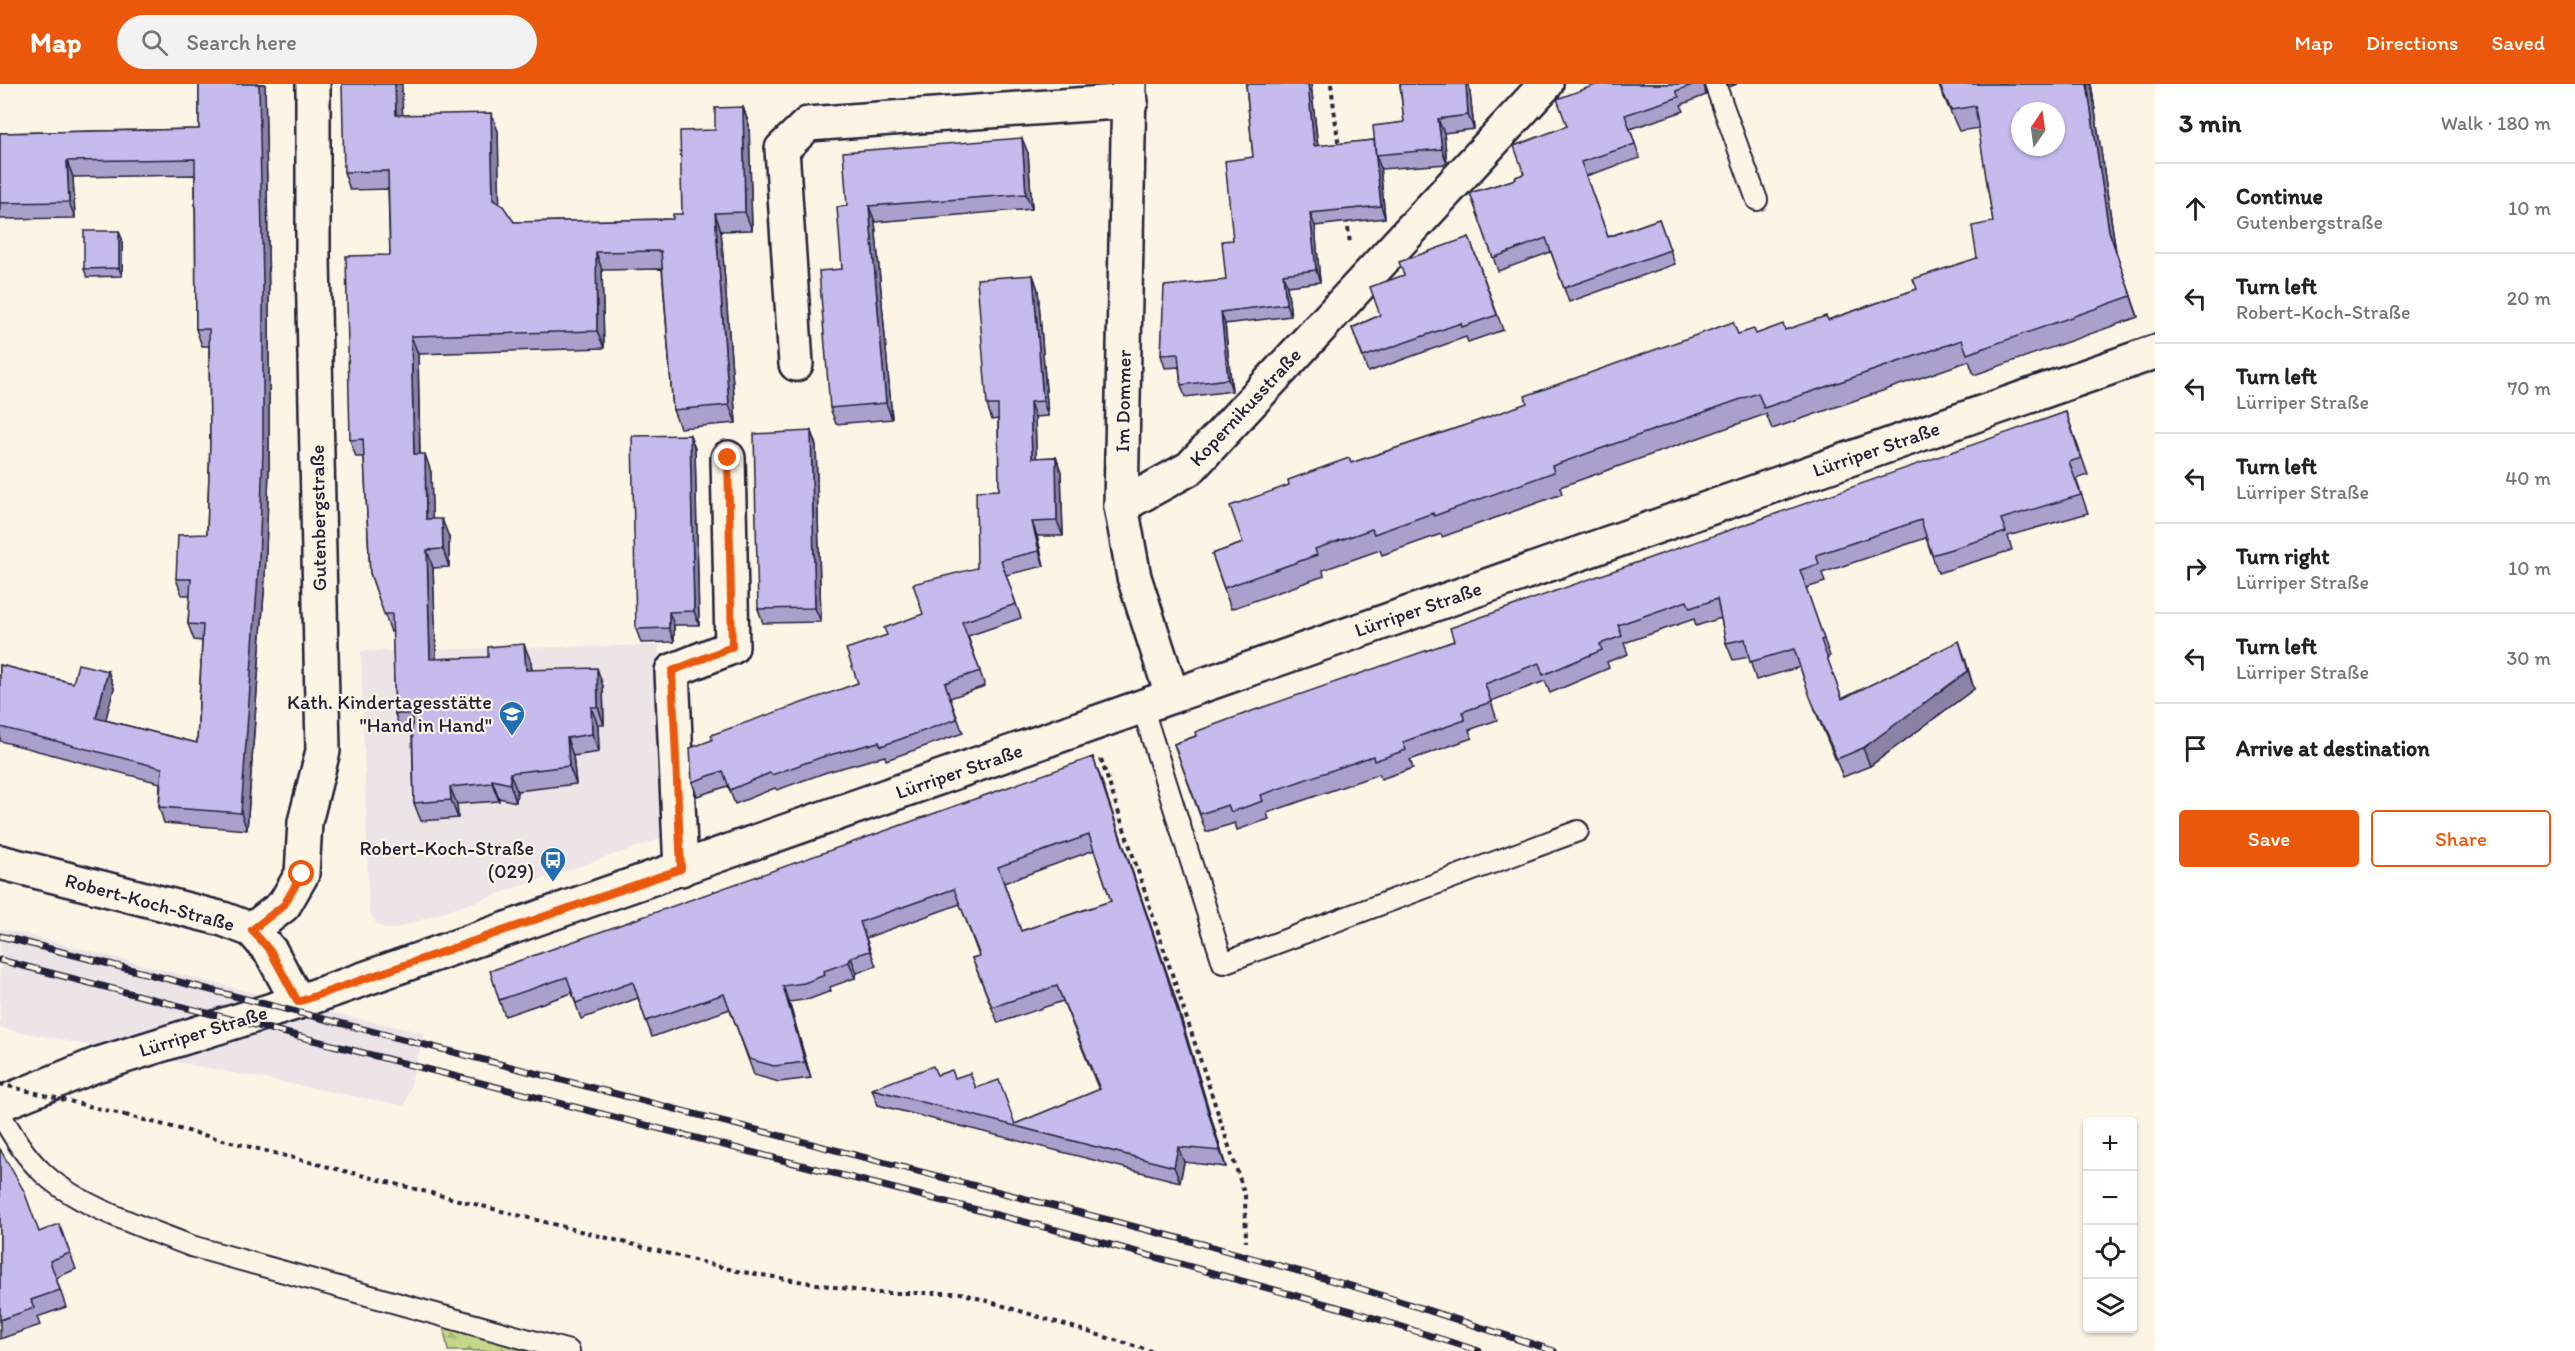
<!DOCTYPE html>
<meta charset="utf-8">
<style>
:root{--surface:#fff;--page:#f2f2f2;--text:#222;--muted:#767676;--line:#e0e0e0;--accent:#ea580c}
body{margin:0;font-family:Itim,sans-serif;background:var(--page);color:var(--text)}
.controls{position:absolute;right:18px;bottom:18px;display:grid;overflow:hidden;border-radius:6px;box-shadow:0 2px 4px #0004}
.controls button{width:54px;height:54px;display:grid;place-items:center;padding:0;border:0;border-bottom:2px solid var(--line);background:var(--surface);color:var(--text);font:30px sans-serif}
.compass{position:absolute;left:2011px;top:18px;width:54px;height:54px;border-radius:50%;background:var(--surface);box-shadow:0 2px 4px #0004;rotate:13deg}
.stop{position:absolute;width:18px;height:18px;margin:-14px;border:4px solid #ea580c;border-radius:50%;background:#fff}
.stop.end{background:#ea580c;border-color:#fff;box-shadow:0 2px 6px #0008}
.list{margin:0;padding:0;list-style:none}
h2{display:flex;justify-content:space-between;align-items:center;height:78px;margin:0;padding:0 24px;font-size:26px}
h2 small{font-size:20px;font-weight:400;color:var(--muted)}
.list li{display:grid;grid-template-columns:39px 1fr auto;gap:18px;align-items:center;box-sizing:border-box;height:90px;padding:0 24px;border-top:2px solid var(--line)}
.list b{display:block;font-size:22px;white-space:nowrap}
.list p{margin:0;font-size:20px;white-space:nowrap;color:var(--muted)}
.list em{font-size:20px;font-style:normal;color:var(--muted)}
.actions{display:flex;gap:12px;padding:18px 24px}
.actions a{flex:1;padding:14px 0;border:2px solid var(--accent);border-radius:6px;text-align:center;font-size:21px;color:var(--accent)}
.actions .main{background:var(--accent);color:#fff}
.icon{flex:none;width:33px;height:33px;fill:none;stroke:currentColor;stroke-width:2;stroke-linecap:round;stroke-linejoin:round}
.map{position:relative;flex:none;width:2155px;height:1267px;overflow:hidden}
header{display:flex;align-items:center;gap:36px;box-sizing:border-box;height:84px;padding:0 30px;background:var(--accent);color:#fff}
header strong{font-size:28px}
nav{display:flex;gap:33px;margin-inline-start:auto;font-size:21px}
.search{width:420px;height:54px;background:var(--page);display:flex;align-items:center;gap:15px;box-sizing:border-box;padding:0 21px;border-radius:33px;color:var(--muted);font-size:22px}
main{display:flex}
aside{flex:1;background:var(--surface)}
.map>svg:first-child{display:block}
</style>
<header>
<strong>Map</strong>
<div class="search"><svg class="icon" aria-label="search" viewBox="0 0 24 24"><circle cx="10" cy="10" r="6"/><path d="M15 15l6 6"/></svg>Search here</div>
<nav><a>Map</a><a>Directions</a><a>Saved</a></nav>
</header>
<main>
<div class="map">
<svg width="2155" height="1267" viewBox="0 0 2155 1267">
<defs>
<pattern id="forest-firs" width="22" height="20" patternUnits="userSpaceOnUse" patternTransform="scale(1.5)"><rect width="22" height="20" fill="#c5d68a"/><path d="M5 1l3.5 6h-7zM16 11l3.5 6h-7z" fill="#a9b778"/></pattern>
</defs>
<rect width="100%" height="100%" fill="#fcf5e5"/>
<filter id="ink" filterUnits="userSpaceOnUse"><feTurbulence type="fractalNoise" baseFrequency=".0167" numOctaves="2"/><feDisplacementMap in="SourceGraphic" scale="12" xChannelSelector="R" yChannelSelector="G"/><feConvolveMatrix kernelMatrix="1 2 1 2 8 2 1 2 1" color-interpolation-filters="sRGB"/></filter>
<g filter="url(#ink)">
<g fill="#ece4e7">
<path d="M659,561L663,754L394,845H385L376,839L369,827L361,567Z"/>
<path d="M0,844L328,928L424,949L405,1022L0,944Z"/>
</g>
<path fill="url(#forest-firs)" stroke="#747c62" stroke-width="1.5" d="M443,1241L540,1267H448Z"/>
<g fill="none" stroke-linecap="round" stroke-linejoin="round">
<g stroke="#22223b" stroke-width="24">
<g id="service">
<path d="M1715,0L1757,116"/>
<path d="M1142,622L1223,879L1578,747"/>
<path d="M0,1030C12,1049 23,1070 40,1086C74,1121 146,1144 191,1162L569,1267"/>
</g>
</g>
<g stroke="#22223b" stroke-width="38">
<g id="minor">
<path d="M1129,0L1121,422L1134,493L1172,611"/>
<path d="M796,280L782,65L808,40L1131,17"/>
<path d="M1121,422L1190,384L1546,0"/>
<path d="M0,778L223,835L252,846L271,868L298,918"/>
<path d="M681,785L672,587L732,563L728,374"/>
<path d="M252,846L284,821L302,790L305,738L323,667L313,174V0"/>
</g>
</g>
<g stroke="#22223b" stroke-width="38">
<path id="tertiary" d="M0,1020L96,981L298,918L2155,268"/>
</g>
<g stroke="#22223b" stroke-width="4" stroke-dasharray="4.5 4.5" stroke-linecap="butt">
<path d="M1331,0L1339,65"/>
<path d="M1347,135L1350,160"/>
<path d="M1101,675L1245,1111L1246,1158"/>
<path d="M125,1031L737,1187L872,1209H961L1151,1267"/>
</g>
<use href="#service" stroke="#fcf5e5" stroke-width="20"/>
<use href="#minor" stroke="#fcf5e5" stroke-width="33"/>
<use href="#tertiary" stroke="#fcf5e5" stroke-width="33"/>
<g stroke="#22223b" stroke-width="7">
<g id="rail">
<path d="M0,852L1206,1161L1362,1205L1554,1267"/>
<path d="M0,876L1060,1147L1355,1228L1479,1267"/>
</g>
</g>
<use href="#rail" stroke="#fcf5e5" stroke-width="4.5" stroke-dasharray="14" stroke-linecap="butt"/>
<path stroke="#22223b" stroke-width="4" stroke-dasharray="4.5 4.5" stroke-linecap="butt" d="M0,1000L125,1031"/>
</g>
<g fill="#a9a1cc" stroke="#22223b" stroke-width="1.5" fill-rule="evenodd">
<path d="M199,0H265L269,217V384L265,494L247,746L164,739L159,723L160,699L0,657V581L73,599L108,587L114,604L105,636L197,659L202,557L194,556L188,540L190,511H182L176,495L207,450L210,359L209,262H202L196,245L195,91L73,93L75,134L0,135V49L199,45Z"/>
<path d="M1246,0H1311L1318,62L1374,56L1404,38L1400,0H1469L1474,45L1444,49L1447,80L1381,85L1380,82L1385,134L1315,142L1320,198L1287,202L1291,232L1225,240L1232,307L1185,313L1181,301L1179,283L1165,284L1161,271L1226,196L1233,156L1253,73Z"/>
<path d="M1598,0H1704L1706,11L1681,21L1684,27L1630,45L1640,74L1586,92L1608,153L1659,135L1675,180L1569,218L1551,168L1498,187L1470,109L1516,95L1524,90L1567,42Z"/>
<path d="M1727,0H1737L1729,3Z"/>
<path d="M1938,0H2091L2116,168L2138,233L1974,291L1969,277L1772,345L1766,330L1560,403L1562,410L1442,453L1441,450L1382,471L1380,466L1323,486L1324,492L1231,525L1212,470L1243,459L1351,379L1469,340L1738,250H1756L1785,246L1828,236L1917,205L1977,174L1993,138L1979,44L1959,47Z"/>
<path d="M743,23L749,41L752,146L721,147L736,339L680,344L673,326L662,185L602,186L604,264L418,270L420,370L431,388L432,435L449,453V483L433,484L436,575L531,578L532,586L603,602L604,641H598L599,668L573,672L576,700L517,707L516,718L499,714V717L457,720L458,734L421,737L414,719L412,648H401L395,630L393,548H391L370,489L364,373H356L350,356L390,171L388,105L350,106L344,88L402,31L498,47L499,120L514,138L673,135L682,130L715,46Z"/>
<path d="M1028,69L1032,125L875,138L892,335L836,340L830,324L847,122Z"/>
<path d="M1469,153L1503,246L1468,258L1466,253L1368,288L1352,244L1380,231L1404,191Z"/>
<path d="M122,155V192L87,193L84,185Z"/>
<path d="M1033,191L1038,206L1048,332L1035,333L1036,374L1056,373L1061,388L1063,452H1037L1044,482L1006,491L1021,534L968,552L985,602L950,614L963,649L886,676L885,672L827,688L777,706L775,704L735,720L728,702L697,712L692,698L712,656L858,599L887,551L923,530L977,484L999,406L998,335L992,336L987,321Z"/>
<path d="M2066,328L2088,391L2076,395L2088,429L2008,452L2012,466L1938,489L1926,454L1822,489L1825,498L1806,504L1830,572L1827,574L1842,615L1959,557L1965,574L1974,605L1870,682L1843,693L1817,631L1800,583L1756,596L1749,573L1733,576L1726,559L1721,534L1696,542L1694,535L1624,559L1628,570L1607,578L1609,584L1550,609L1545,597L1491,617L1497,636L1469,646L1472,654L1410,676L1413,684L1381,695L1379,690L1267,729L1269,735L1237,746L1235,739L1206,748L1174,660L1454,557Z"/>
<path d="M811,347L816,362L821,538L763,539L758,525Z"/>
<path d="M690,351L695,365L699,541H674V558L641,559L636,545Z"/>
<path d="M1093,673L1172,904L1226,1083L1184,1078L1180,1098L878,1021L872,1005L937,991L955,994L976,1004L1015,1040L1099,1006L1063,917L998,939L972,874L979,872L960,820L866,854L876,882L857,889L855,894L830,903L831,907L810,915L789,918L811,994L779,998L754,991L730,925L652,953L638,914L581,935L572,909L505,932L499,916ZM1094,766L1111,817L1021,847L1004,799Z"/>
<path d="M0,1065L39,1148L70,1169L76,1185L56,1194L66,1223L37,1233L40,1241L0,1255Z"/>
</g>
<g fill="#8a83a6" stroke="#22223b" stroke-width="1.5">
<path d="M259,0H265L269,217V384L265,494L247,746L241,729Z"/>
<path d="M395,0H402L403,49L396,31Z"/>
<path d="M1308,0H1311L1319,75L1314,62Z"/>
<path d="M1466,0H1469L1474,45L1468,31Z"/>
<path d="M2087,0H2091L2116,168L2138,233L2109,147Z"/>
<path d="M743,23L749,41L752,146L745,128Z"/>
<path d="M491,29L498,47L500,134L493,116Z"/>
<path d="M1438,35L1444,49L1447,80L1442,65Z"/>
<path d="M1022,54L1028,69L1032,125L1026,110Z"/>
<path d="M1374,56L1376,71L1380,82L1385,134L1381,122Z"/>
<path d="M67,77L73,93L75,134L69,118Z"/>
<path d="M869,122L875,138L892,335L886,319Z"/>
<path d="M715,129L721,147L736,339L729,321Z"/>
<path d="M1310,129L1315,142L1320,198L1316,186Z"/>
<path d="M119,147L122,155V192L119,184Z"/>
<path d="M596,168L602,186L604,264L597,247Z"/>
<path d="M1283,190L1287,202L1291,232L1286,220Z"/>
<path d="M1033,191L1038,206L1048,332L1043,317Z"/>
<path d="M1221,228L1225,240L1232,307L1228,295Z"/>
<path d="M411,252L418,270L420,388L414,370Z"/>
<path d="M1030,318L1035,333L1037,389L1032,374Z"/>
<path d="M811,347L816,362L821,538L815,524Z"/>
<path d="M690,351L695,365L699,541L694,527Z"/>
<path d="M425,370L431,388L433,453L426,435Z"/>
<path d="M1056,373L1061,388L1063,452L1057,437Z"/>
<path d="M442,435L449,453V483L443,465Z"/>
<path d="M1032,438L1037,452L1044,482L1039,467Z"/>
<path d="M427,466L433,484L437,593L430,575Z"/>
<path d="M669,528L674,541V558L669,544Z"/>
<path d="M1959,557L1974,605L1870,682L1863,664Z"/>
<path d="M524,560L531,578L533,604L526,586Z"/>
<path d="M597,584L603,602L604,641L598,623Z"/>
<path d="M108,587L114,604L102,650L96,634Z"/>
<path d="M591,623L598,641L599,668L592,650Z"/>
<path d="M567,654L573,672L576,700L569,682Z"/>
<path d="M510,689L517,707L516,718L510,700Z"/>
<path d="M1099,689L1172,904L1226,1083L1220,1067Z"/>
<path d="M492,696L499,714V717L492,699Z"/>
<path d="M450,703L457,720L458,734L451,716Z"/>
<path d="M851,873L857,889L855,894L849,878Z"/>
<path d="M783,902L789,918L811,994L805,978Z"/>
<path d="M1178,1063L1184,1078L1180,1098L1174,1083Z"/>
</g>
<g fill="#c5bbed" stroke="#22223b" stroke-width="1.5" fill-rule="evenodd">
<path d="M199,0H259L263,201V368L259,477L241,729L159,723L162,684L0,643V581L73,599L78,580L108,587L96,634L197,659L203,541L188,540L191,495H176L178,451L207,450L210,359L209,245H196L195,75L67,77L69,118L0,119V49L199,45Z"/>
<path d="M342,0H395L396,31L491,29L493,116L503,122L514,138L673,135V130H682L680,47L715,46V24L743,23L745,128L715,129L729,321L673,326L661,167L596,168L597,247L411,252L414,370H425L426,435H442L443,465L427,466L430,575L488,573V563L524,560L526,586L597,584L598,623H591L592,650L567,654L569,682L510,689V700L492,696V699L450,703L451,716L414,719L412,630H395L392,530H384L370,489L363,355L350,356L346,172L390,171L388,87L344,88Z"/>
<path d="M1246,0H1308L1314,62L1374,56L1381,122L1310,129L1316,186L1283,190L1286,220L1221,228L1228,295L1181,301L1178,270L1161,271L1164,202L1226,196L1222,157L1233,156L1225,77L1253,73Z"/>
<path d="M1400,0H1466L1468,31L1438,35L1442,65L1376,71L1373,42L1404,38Z"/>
<path d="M1598,0H1695L1676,7L1679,13L1625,31L1635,60L1581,78L1608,153L1659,135L1670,166L1564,204L1546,154L1493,174L1470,109L1516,95L1515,93L1524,90L1514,62L1567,42L1557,15Z"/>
<path d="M1939,0H2087L2109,147L2131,212L1967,270L1962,256L1764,324L1758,309L1552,382L1554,388L1434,432L1433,429L1374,450L1372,445L1315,465L1317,471L1224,504L1212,470L1243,459L1230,422L1289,401L1288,396L1349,374L1351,379L1469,340L1527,319L1525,312L1733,238L1738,250L1754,245L1756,250L1783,240L1785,246L1826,232L1828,236L1917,205L1913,195L1977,174L1972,142L1993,138L1975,22L1951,26ZM2020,27H2056V63H2020Z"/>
<path d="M1022,54L1026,110L869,122L886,319L830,324L819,187L842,185L837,123L847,122L843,68Z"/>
<path d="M84,147H119V184L84,185Z"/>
<path d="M1469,153L1497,231L1462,243L1461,239L1363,273L1352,244L1380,231L1370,203L1404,191L1399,178Z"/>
<path d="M1033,191L1043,317L1030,318L1032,374L1056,373L1057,437L1032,438L1039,467L1001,476L1016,520L962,538L980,587L945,599L957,635L881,662L879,658L822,673L772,691L770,689L730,706L723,687L692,698L690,664L712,656L711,651L858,599L846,565L887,551L884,544L923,530L913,500L977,484L976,407L999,406L998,321H987L977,195Z"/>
<path d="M2066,328L2081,374L2069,378L2081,411L2001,435L2006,448L1932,471L1921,436L1816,471L1819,480L1800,486L1824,555L1821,556L1842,615L1959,557L1968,587L1863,664L1837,675L1810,613L1794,565L1750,578L1745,555L1726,559L1717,515L1690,524L1687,517L1618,541L1622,552L1600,560L1602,566L1543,591L1539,579L1485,600L1491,618L1462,628L1465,636L1403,658L1406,666L1374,677L1373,672L1261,711L1263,717L1231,728L1228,721L1200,730L1174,660L1196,652L1195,648L1252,627L1454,557L1450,544Z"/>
<path d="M811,347L815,524L758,525L754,350Z"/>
<path d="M690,351L694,527L669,528V544L636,545L632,352Z"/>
<path d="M1093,673L1166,889L1220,1067L1178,1063L1174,1083L872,1005L933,982L937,991L952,986L955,994L970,989L976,1004L999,996L1015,1040L1100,1005L1057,902L992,923L972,874L980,872L954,805L860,838L870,867L851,873L849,878L824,887L825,891L804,899L783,902L805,978L774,982L749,975L724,910L646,937L633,898L576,919L567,893L499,916L490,887ZM1089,751L1111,817L1021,847L998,783Z"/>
<path d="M0,1065L24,1107L39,1148L59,1140L70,1169L50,1177L60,1206L31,1216L34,1224L0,1236Z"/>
</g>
</g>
<g fill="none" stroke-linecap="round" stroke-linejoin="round" filter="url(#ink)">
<path stroke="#ea580c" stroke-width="8" d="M302,790L284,821L252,846L271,868L298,918L681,785L672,587L732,563L728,374"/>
</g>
<defs>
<g id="school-pin" transform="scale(1.35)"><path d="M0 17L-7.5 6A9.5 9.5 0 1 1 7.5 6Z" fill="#1f6fb2" stroke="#fcf5e5"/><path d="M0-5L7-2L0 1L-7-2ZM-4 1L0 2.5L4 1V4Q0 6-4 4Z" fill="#fff"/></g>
<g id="bus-pin" transform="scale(1.35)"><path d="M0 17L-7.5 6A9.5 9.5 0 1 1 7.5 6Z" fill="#1f6fb2" stroke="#fcf5e5"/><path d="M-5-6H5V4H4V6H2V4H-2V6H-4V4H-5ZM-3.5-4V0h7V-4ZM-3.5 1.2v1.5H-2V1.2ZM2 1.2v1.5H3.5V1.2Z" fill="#fff"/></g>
</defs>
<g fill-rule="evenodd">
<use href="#school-pin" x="512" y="630"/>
<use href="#bus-pin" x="553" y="776"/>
</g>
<g text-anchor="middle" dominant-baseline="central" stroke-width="4.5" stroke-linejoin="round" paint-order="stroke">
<g font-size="20" fill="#22223b" stroke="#fcf5e5">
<text transform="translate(1123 317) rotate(-89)">Im Dommer</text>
<text transform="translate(1245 323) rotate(-47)">Kopernikusstraße</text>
<text transform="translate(1876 365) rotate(-19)">Lürriper Straße</text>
<text transform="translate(318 434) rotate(-91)">Gutenbergstraße</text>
<text transform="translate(1418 525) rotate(-19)">Lürriper Straße</text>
<text transform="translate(959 687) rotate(-19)">Lürriper Straße</text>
<text transform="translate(150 818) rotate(15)">Robert-Koch-Straße</text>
<text transform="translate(203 947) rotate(-17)">Lürriper Straße</text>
</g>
<g font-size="20" fill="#22223b" stroke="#fcf5e5" text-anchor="end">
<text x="492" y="618">Kath. Kindertagesstätte<tspan x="492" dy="23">"Hand in Hand"</tspan></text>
<text x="534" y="764">Robert-Koch-Straße<tspan x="534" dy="23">(029)</tspan></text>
</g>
</g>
</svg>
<div class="controls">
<button>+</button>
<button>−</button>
<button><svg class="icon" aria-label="locate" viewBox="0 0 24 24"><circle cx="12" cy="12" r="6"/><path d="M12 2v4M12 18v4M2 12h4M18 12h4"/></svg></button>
<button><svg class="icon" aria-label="layers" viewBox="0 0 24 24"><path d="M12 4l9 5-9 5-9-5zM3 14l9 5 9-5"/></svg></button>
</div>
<svg class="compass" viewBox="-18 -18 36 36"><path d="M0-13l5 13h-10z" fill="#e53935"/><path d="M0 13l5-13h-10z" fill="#767676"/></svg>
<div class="stop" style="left:302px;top:790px"></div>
<div class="stop end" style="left:728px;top:374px"></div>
</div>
<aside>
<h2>3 min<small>Walk · 180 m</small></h2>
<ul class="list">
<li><svg class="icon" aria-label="ahead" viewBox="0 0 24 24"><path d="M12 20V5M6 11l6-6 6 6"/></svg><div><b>Continue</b><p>Gutenbergstraße</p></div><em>10 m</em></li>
<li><svg class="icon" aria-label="left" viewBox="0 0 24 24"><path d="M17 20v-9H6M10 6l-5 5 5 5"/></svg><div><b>Turn left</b><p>Robert-Koch-Straße</p></div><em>20 m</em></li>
<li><svg class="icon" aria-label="left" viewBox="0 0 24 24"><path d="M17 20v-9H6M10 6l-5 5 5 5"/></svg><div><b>Turn left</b><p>Lürriper Straße</p></div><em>70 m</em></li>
<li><svg class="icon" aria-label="left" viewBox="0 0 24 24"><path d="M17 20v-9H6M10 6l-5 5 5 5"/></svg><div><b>Turn left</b><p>Lürriper Straße</p></div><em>40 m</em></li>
<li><svg class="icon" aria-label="right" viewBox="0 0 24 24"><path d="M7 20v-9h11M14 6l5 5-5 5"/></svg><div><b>Turn right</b><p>Lürriper Straße</p></div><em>10 m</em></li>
<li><svg class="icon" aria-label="left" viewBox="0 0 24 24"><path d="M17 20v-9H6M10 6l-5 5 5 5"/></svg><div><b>Turn left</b><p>Lürriper Straße</p></div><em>30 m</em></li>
<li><svg class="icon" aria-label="arrive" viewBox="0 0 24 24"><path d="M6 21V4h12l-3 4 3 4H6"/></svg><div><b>Arrive at destination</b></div></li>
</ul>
<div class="actions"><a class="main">Save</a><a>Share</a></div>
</aside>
</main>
